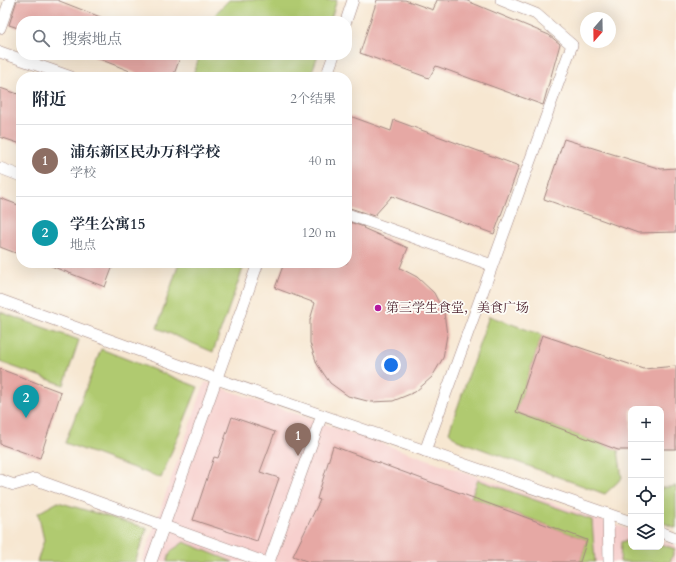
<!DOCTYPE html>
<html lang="zh">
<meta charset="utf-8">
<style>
:root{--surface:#fff;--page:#f6f6f7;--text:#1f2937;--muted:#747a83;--line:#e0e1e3;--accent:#0f766e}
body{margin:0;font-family:Cardo,"Noto Serif SC",serif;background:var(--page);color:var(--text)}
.controls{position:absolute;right:12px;bottom:12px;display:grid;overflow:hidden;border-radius:8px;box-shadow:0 4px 16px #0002}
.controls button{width:36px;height:36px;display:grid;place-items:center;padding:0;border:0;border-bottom:1px solid var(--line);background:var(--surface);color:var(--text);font:20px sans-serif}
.compass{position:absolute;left:580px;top:12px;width:36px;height:36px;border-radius:50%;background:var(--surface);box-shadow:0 4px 16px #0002;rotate:200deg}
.you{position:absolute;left:391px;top:365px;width:14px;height:14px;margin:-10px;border:3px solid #fff;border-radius:50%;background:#1a73e8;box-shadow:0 0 0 6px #1a73e833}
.badge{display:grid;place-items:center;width:26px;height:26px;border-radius:50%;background:var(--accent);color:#fff;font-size:13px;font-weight:700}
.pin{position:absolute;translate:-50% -33px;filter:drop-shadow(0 1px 2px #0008)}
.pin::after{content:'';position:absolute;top:21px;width:14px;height:12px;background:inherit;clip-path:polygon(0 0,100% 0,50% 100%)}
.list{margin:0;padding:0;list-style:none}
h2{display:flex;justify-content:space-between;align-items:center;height:52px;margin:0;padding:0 16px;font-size:17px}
h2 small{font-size:13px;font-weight:400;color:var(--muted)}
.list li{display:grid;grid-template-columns:26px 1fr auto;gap:12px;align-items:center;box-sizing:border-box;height:72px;padding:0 16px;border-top:1px solid var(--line)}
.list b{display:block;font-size:15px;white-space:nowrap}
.list p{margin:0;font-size:13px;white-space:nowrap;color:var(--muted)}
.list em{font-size:13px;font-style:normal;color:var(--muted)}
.icon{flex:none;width:22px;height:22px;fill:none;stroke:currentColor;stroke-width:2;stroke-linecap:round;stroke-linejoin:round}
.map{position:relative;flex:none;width:676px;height:562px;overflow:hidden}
.search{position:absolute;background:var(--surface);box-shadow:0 4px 16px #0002;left:16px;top:16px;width:336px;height:44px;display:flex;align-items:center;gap:10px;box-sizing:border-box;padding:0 14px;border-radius:16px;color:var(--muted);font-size:15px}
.panel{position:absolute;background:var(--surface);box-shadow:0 4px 16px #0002;left:16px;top:72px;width:336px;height:196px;border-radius:16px}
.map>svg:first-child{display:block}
</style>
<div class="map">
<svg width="676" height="562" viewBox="0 0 676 562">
<rect width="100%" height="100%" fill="#fdfcf7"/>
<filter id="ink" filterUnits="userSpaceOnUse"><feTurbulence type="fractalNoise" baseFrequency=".025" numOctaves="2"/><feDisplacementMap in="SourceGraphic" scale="8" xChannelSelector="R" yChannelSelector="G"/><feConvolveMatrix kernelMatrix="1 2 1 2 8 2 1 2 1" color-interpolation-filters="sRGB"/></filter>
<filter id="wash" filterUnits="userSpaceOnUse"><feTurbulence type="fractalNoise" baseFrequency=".012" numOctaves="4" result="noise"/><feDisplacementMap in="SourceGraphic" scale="16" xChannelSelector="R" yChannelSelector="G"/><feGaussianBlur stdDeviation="0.9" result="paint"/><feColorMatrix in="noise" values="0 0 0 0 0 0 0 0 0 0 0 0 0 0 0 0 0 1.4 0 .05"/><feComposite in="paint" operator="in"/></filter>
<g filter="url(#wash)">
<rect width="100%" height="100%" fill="#f7e7d1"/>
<path fill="#f7d0ce" d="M205,382L631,530V547H661V540L676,546V562H142Z"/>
<g fill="#b0ca70" stroke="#7d744e">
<path d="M229,0H337L330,21H213L217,12Z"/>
<path d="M200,55H318L310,77H192Z"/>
<path d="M179,263H245L213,352L157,328Z"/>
<path d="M0,312L79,340L64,385L0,362Z"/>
<path d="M489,316L542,335L516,412L618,450L622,478L605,494L457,440L449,432Z"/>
<path d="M101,349L198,387L161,478L65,443Z"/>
<path d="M478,480L592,520L595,562H580L587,540L471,497Z"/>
<path d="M676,486V528L661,522V488Z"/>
<path d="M58,502L147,528L135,562H37L44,540L38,513Z"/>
<path d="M631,539V547H661V544L675,549L670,562H620L621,542Z"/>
<path d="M184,542L233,562H167L171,551Z"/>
</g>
<g id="blocks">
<g fill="#e6a8a4">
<path d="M17,0H57L108,20V21H21V29L9,25Z"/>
<path d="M377,0H405L433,10L437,0H465L549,35L560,44L543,105L436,66L429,78L360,53Z"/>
<path d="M92,55H181L173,77H145L92,56Z"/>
<path d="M0,88L21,95V144L0,137Z"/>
<path d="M347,115L391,131L394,120L519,166L494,234L392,196L374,216L347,207Z"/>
<path d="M564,139L661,169L676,168V232L638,233L544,199Z"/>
<path d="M0,198L21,206V255L0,247Z"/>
<path d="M347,221L364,227L363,228L408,248L400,268L417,277L434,293L444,313L447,335L443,358L432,377L415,392L393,401L371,402L348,396L330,383L317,364L310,343V320L315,303L275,288L284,263H347Z"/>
<path d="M47,263H114L105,287L46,264Z"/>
<path d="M542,335L644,369L676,366V449H661V409H631V450H618L516,412Z"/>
<path d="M0,369L61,392L40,458L0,444Z"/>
<path d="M232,417L275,432L260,472L279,478L257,541L193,520L214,457L218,458Z"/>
<path d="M333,446L587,540L580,562H309L293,556L320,500L317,499Z"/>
</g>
</g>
</g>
<g filter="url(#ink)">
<use href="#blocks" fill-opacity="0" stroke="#a0837e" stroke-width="1"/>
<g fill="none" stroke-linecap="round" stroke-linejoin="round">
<g stroke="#a0837e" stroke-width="12">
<g id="lane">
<path d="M346,21L353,0"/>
<path d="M0,28L10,0"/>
<path d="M0,52L71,77"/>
<path d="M326,77L334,55"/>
<path d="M0,168L21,176"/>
<path d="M347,214L492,265"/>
<path d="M0,300L217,379L631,522"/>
<path d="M425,451L572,45L536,14L501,0"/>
<path d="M0,480L14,485L34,479L264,562"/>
<path d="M608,514L609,562"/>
<path d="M661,532L676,538"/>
<path d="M151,562L258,263"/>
<path d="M269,562L322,415"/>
</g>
</g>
<use href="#lane" stroke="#fff" stroke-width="11"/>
</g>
</g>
<circle fill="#b5179e" stroke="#fdfcf7" stroke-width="1.5" cx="378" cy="308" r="4"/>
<g text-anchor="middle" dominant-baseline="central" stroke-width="3.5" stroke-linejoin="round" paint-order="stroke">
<g font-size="13" fill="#4a1f2b" stroke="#fdfcf7" text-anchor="start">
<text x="386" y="308">第三学生食堂，美食广场</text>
</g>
</g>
</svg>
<div class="controls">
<button>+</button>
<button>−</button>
<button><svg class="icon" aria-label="locate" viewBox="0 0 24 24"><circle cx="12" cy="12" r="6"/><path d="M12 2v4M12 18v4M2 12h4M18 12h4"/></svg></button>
<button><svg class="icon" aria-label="layers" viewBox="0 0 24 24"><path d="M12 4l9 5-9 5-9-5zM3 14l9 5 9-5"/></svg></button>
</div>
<svg class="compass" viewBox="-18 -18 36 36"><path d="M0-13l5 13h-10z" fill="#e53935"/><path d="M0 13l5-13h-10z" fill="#747a83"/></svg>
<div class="you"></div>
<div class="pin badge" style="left:298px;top:456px;background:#8d6e63">1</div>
<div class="pin badge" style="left:26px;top:418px;background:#0f9aa8">2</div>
<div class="search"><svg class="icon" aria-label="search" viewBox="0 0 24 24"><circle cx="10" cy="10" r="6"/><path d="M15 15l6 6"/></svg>搜索地点</div>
<section class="panel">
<h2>附近<small>2个结果</small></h2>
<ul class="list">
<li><span class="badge" style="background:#8d6e63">1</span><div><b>浦东新区民办万科学校</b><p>学校</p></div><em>40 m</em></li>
<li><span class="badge" style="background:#0f9aa8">2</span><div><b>学生公寓15</b><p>地点</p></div><em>120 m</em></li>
</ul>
</section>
</div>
